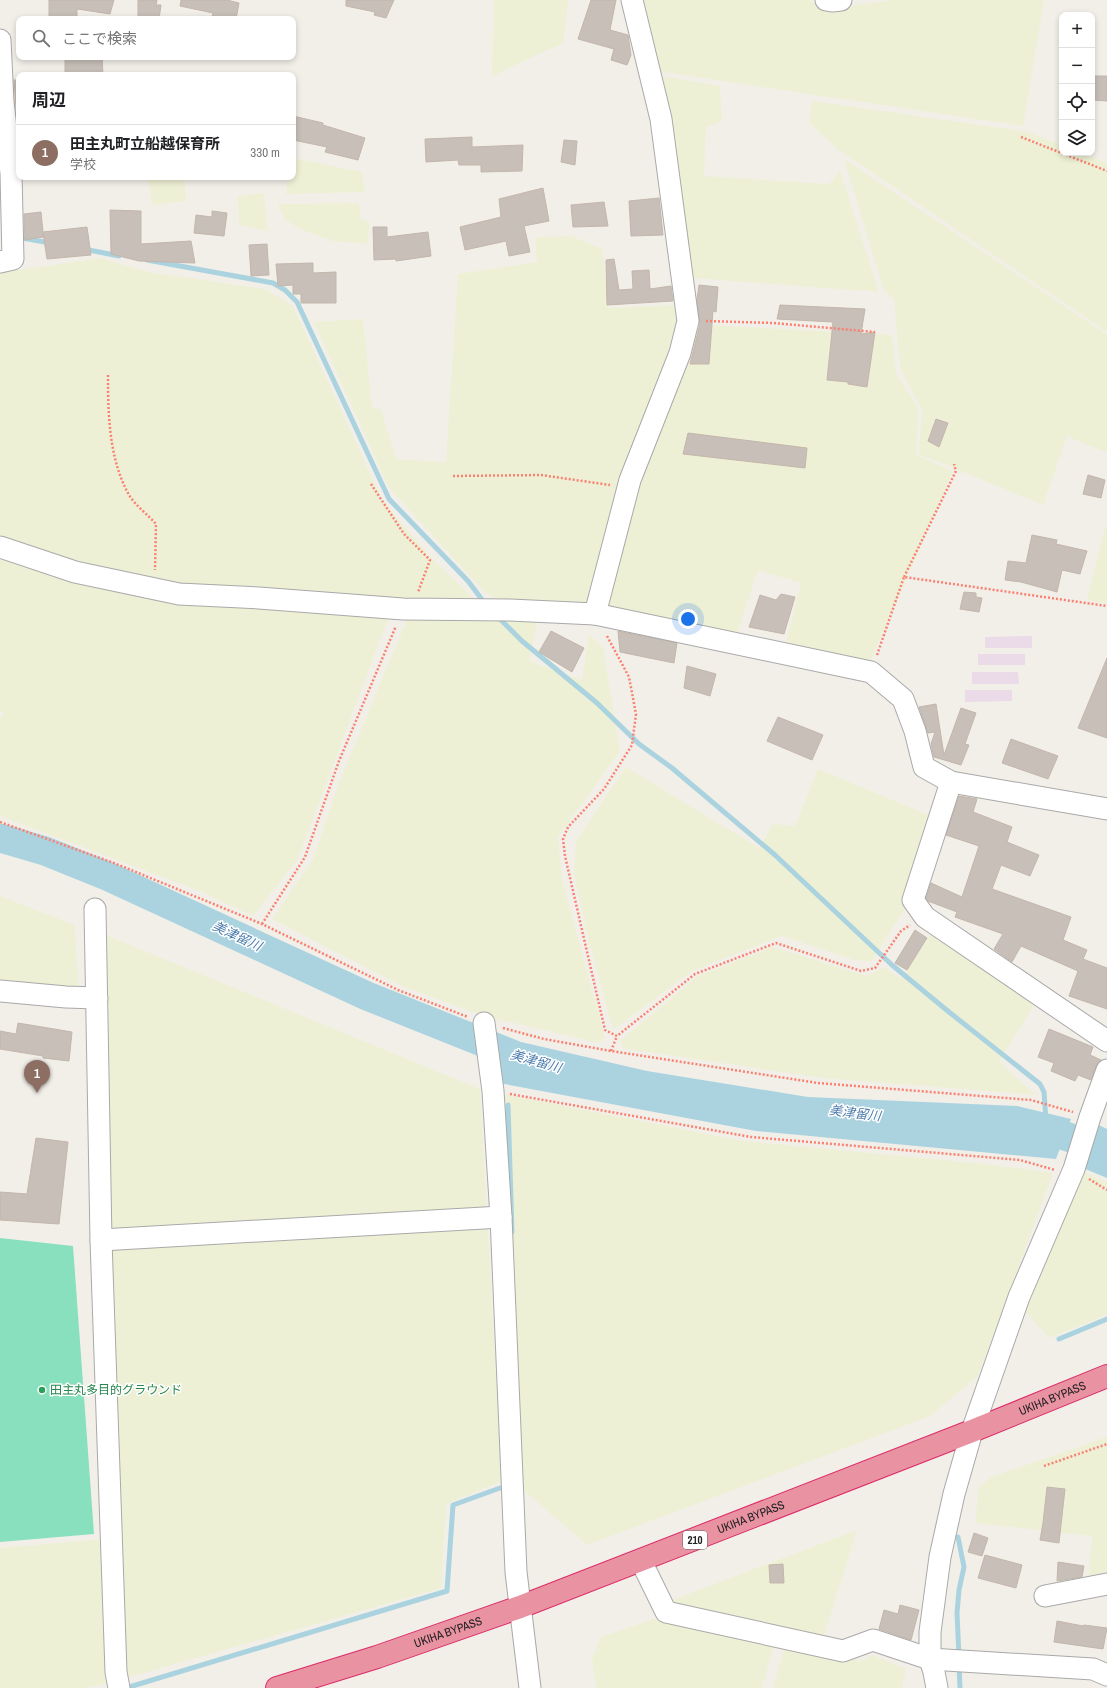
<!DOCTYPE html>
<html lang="ja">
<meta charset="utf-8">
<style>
:root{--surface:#fff;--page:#f6f6f6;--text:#202124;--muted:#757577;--line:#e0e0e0;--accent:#2563eb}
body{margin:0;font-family:"Archivo Narrow","Noto Sans JP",sans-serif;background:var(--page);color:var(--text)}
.controls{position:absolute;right:12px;top:12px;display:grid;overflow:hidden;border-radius:8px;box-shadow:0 2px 6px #0003}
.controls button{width:36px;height:36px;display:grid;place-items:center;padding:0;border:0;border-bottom:1px solid var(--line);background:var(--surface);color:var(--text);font:20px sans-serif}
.you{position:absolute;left:688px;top:619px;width:14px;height:14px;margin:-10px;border:3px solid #fff;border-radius:50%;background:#1a73e8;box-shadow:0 0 0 6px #1a73e833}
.badge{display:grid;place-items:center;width:26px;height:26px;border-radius:50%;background:var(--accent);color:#fff;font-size:13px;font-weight:700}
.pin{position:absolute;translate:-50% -33px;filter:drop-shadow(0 1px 2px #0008)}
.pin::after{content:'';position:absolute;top:21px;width:14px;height:12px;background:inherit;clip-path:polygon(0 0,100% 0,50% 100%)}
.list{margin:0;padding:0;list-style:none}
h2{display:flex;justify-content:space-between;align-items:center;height:52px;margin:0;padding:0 16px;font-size:17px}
h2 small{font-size:13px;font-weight:400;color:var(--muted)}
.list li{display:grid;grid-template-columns:26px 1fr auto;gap:12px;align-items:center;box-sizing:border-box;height:56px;padding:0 16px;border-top:1px solid var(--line)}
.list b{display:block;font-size:15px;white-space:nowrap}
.list p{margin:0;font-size:13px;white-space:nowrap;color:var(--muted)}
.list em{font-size:13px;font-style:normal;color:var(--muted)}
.icon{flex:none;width:22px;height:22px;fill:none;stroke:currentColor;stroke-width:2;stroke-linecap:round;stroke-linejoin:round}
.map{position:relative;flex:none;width:1107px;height:1688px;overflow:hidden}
.search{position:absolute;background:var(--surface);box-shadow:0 2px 6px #0003;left:16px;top:16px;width:280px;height:44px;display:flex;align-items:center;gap:10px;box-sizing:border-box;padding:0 14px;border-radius:8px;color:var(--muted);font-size:15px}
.panel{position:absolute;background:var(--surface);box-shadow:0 2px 6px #0003;left:16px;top:72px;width:280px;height:108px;border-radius:8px}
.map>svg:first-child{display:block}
</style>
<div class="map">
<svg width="1107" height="1688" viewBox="0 0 1107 1688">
<rect width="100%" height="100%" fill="#f2efe9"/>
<g fill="#ebdbe8">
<path d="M1032,636V648H985V637Z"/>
<rect x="978" y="654" width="47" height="11"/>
<path d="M972,672H1018L1019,684H972Z"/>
<path d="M965,690H1012V701L965,702Z"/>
</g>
<g fill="#eef0d5">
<path d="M494,0H568L563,43L492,76Z"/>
<path d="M638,0H808L831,8L893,0H1044L1023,126L656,71Z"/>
<path d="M655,75L720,86L722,121L706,127L704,176L829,184L840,171L879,292L692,278Z"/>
<path d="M812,101L1028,132L1062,145V153H1082L1107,163V332L839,150L809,123Z"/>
<path d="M293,158L362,172L365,192L286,194L287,177H293Z"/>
<path d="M844,159L1107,335V453L1067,436L1043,505L919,454L922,410L900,368L894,300L883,288Z"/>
<path d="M148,177H184L186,201L152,205Z"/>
<path d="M264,193L268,231L239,225L238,196Z"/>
<path d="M359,203L361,220L370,222L367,244L332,241L301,229L285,220L278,204Z"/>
<path d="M571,236L603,249L608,308L676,305L680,338L589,607L502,603L483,590L389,488L314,322L363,319L372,408L381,409L396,459L446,462L458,274L537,262L535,237Z"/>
<path d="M100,258L149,272L265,289L293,306L383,502L435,562L479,603L186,587L145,580L0,542V270L11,271Z"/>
<path d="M690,324L892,335L896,373L918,408L916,455L953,471L868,666L785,647L801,583L758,570L737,634L602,608L639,472Z"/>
<path d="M1105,527L1107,528V604L1087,600Z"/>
<path d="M0,556L389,616L298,859L253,916L202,892L0,816V719L4,714L0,710Z"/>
<path d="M408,617L538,621L529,661L582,680L589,634L603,648L620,751L558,837L562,879L605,1038L599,1043L480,1015L402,986L272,919L313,859L338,785Z"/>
<path d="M626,767L759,848L773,824L795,826L818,769L931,816L906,907L872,961L854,960L782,936L692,971L613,1030L587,934L574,874L576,841Z"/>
<path d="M0,896L75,925L78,988L0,980Z"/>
<path d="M101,933L480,1089L502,1481L446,1504L441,1588L126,1678L109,1258Z"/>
<path d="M931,934L1034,1005L999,1062L1036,1095L823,1078L622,1048L621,1040L698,976L773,947L867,976L884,967L901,979Z"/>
<path d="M498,1093L743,1141L985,1164L1053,1173L978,1376L930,1416L587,1545L521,1488Z"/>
<path d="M1079,1170L1107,1182V1315L1049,1338L1022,1308Z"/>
<path d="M1107,1437V1572L1089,1576L1092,1536L975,1523L979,1487L991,1477Z"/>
<path d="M857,1530L824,1636L667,1602Z"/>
<path d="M104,1539L108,1683L86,1688H0V1548Z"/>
<path d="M654,1619L773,1647L762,1688H597L592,1660L601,1637Z"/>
<path d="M784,1649L863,1661L872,1655L906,1669L902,1688H773Z"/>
</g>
<path fill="#88e0be" d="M0,1238L73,1246L94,1534L0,1542Z"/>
<g fill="#aad3df">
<path d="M491,1035L647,1071L808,1097L1017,1106L1071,1119L1056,1159L756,1131L499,1083Z"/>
<path d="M1092,1122L1107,1129V1178L1078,1166Z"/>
</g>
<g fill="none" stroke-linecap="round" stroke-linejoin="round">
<g stroke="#aad3df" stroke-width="5">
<path d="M17,237L50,243"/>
<path d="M84,249L119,256"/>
<path d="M147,260L273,283L285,290L297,302L389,499L468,581L486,605"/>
<path d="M497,616L522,641L597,703L639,744L672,768L775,855L892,965L949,1012L1040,1084L1044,1092L1046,1120"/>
<path d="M508,1105L512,1232"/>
<path d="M1059,1339L1107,1319"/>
<path d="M958,1537L964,1567L959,1590L957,1613L959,1657"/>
<path d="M959,1665L960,1688"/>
<path d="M126,1688L447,1591L453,1505L500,1488"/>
</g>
<g stroke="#aad3df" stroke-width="29">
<path d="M0,838L45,851L107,876L367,996L512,1054"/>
<path d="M1026,1128L1046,1129L1107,1151"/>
</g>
</g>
<g fill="#c7bfb8" stroke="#c4b6ab">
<path d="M49,0H114L110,14L77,9V19H49Z"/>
<path d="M138,0H157L156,5H161L159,19H138Z"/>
<path d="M181,0H227L239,3L236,19H211L213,13L180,6Z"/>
<path d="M346,0H394L386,18L374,15L375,12L346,6Z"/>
<path d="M591,0H616L610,30L628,35L631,55L627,65L611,60L614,49L578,39Z"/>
<path d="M65,57H102L103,75H65Z"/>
<path d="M1092,76H1107V101L1092,100Z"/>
<path d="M14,80H19V118L17,119Z"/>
<path d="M293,116L323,123V125L365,138L358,160L325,152L327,147L293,140Z"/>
<path d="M472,137V147L523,145L522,171L481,172V165H459L458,160L426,162L425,139Z"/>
<path d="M564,140L577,141L575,165L561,162Z"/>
<path d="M543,188L549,221L524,226L530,252L509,256L506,241L465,250L460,227L501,217L499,199Z"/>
<path d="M659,198L663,235L631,236L629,201Z"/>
<path d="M604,202L608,226L573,227L571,205Z"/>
<path d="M110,210L141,211V244L191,241L195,263L139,261L111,254Z"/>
<path d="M212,211L227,213L224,236L194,233L196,215L212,217Z"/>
<path d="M41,212L43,232L87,227L91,255L47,259L43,233V237L25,240L24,214Z"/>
<path d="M373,227H387V237L428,232L431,256L396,261V259L374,260Z"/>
<path d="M267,244L269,275L251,276L249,245Z"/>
<path d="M614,259L619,290L633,289L632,271L649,270L650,289L671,286L673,301L607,305L606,260Z"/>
<path d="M313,263V273L336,272V303H301V294H293V285L278,286L276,264Z"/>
<path d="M699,285L718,287L716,312L713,311L709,364H690L700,324L697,300Z"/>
<path d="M780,305L865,309L861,334L875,332L867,387L848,384V382L827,380L833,322L777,319Z"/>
<path d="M936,419L948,423L939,447L928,441Z"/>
<path d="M688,433L807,448L805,468L683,454Z"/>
<path d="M1088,475L1105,480L1101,498L1083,494Z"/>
<path d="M1032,535L1057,540L1056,544L1087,551L1080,574L1062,570L1057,592L1021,582L1005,580L1008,561L1026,563Z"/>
<path d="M964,592L976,593V597L982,598L979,612L960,609Z"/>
<path d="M781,594L795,597L784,634L749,627L760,595L776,600Z"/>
<path d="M551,631L584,648L572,672L539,652Z"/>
<path d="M618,631L677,643L674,663L620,652Z"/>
<path d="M1107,658V738L1078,728Z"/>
<path d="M687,666L716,674L710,696L684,688Z"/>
<path d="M936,704L944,755L961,708L976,713L965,744L969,745L961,765L934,757L931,744L935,732L928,733L919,707Z"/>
<path d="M778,717L823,735L812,760L767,741Z"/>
<path d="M1011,739L1058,756L1048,779L1002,763Z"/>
<path d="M959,796L977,799L973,812L1012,827L1007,842L1039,855L1030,876L1001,865L992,889L1071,917L1063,940L1087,950L1083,959L1107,968V1009L1069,996L1078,971L1021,946L1012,962L994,949L1003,934L955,917L957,912L928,901L926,898L931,883L962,897L979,846L946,835Z"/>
<path d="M915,930L927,938L907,970L895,963Z"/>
<path d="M18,1023L72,1032L69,1061L43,1058V1056L0,1049V1031L16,1034Z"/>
<path d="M1049,1029L1093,1047L1090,1055L1101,1060L1096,1066L1091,1080L1078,1075L1075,1081L1051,1071L1054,1063L1038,1057Z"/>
<path d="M36,1138L68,1142L59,1224L0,1220V1192L27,1194Z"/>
<path d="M1047,1487L1065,1489L1059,1543L1040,1540L1043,1523Z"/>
<path d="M974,1533L988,1538L982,1556L968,1552Z"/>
<path d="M985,1555L1022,1565L1016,1588L978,1578Z"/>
<path d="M1058,1562L1084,1566L1082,1577L1057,1581Z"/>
<path d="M783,1564L784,1583H770L769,1565Z"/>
<path d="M900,1605L919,1610L911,1640L879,1629L884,1610L898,1614Z"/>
<path d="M1057,1621L1083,1626L1084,1625L1107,1628L1103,1649L1054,1642Z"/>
</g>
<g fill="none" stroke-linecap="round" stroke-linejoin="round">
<g stroke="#a9a9a9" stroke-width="23">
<g id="minor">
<path d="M826,0L832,1L841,0"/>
<path d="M0,40L3,101L11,173L13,259L0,262"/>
<path d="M0,547L75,572L179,594L259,598L403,609L510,610L595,614L871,672L903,699L915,731L924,767L951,782L1107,809"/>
<path d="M595,614L630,480L680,353L688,321L661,119L632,0"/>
<path d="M951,782L913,900L925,917L1107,1041"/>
<path d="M95,909L101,1240L116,1672L119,1688"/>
<path d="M0,991L66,997L97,998"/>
<path d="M484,1023L493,1091L501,1217L516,1572L530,1688"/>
<path d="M101,1240L501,1217"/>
<path d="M641,1561L666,1612L843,1651L873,1640L930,1659L1093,1669L1107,1675"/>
<path d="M1045,1596L1107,1584"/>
<path d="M937,1688L934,1672L930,1659V1632L940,1557L954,1494L972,1431L1019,1297L1074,1169L1090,1117L1107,1070"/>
</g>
</g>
<g stroke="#dc2a67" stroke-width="24">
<g id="highway">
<path id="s1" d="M277,1688L377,1657L520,1607L972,1431L1107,1376"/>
</g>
</g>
<g stroke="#fa8072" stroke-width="2.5" stroke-dasharray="2 2" stroke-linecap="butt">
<path d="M1021,137L1107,171"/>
<path d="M706,321L773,323L875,332"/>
<path d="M108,375C108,415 109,459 129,495C135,505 148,515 156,524L155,570"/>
<path d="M453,476L541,475L610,485"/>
<path d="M371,484L404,534L430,560L418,592"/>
<path d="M904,577L956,471L954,464"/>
<path d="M607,636L629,677L636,714L632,745L604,789L568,827L563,839L565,856L605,1030L617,1036L695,974L776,943L861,971L875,968L901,931L910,925"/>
<path d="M877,655L904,577L1107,606"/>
<path d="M0,822L114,863L262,924L398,990L468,1017"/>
<path d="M262,924L305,857L339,761L396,626"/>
<path d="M503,1028L544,1039L611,1051L818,1083L1031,1100L1073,1112"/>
<path d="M611,1051L617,1036"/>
<path d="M510,1094L751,1137L1020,1160L1055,1170"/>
<path d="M1089,1179L1107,1190"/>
<path d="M1044,1466L1107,1444"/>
</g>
<use href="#minor" stroke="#fff" stroke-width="21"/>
<use href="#highway" stroke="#e892a2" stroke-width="22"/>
</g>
<circle fill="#2e9e5b" stroke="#fff" stroke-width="1.5" cx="42" cy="1390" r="4"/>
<g text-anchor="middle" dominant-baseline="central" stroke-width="3" stroke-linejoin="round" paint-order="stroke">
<rect fill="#fff" stroke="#646464" stroke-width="1" x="683" y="1531" width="24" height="18" rx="3"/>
<g font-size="11" font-weight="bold" fill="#222">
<text x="695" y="1540">210</text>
</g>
<g font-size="12" fill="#27864d" stroke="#fff" text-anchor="start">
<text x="50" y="1390">田主丸多目的グラウンド</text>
</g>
<g font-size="12" fill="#222" stroke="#fff">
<text stroke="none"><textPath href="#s1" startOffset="828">UKIHA BYPASS</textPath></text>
<text stroke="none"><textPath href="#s1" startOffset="504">UKIHA BYPASS</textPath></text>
<text stroke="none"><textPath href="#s1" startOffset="180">UKIHA BYPASS</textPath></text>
</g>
<g font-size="13" font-style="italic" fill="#4a7aab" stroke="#fff">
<text transform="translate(237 936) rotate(25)">美津留川</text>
<text transform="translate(536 1061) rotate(16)">美津留川</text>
<text transform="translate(855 1113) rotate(7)">美津留川</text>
</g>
</g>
</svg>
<div class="controls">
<button>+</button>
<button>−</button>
<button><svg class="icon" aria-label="locate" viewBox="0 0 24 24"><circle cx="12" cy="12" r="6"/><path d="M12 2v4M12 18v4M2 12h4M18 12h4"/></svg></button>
<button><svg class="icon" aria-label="layers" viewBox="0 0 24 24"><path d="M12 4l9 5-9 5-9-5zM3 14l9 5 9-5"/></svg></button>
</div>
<div class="you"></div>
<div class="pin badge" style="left:37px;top:1093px;background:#8d6e63">1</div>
<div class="search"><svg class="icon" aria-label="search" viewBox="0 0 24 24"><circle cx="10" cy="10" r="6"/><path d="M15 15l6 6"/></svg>ここで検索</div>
<section class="panel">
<h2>周辺<small></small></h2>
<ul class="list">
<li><span class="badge" style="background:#8d6e63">1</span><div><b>田主丸町立船越保育所</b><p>学校</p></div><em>330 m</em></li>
</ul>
</section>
</div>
